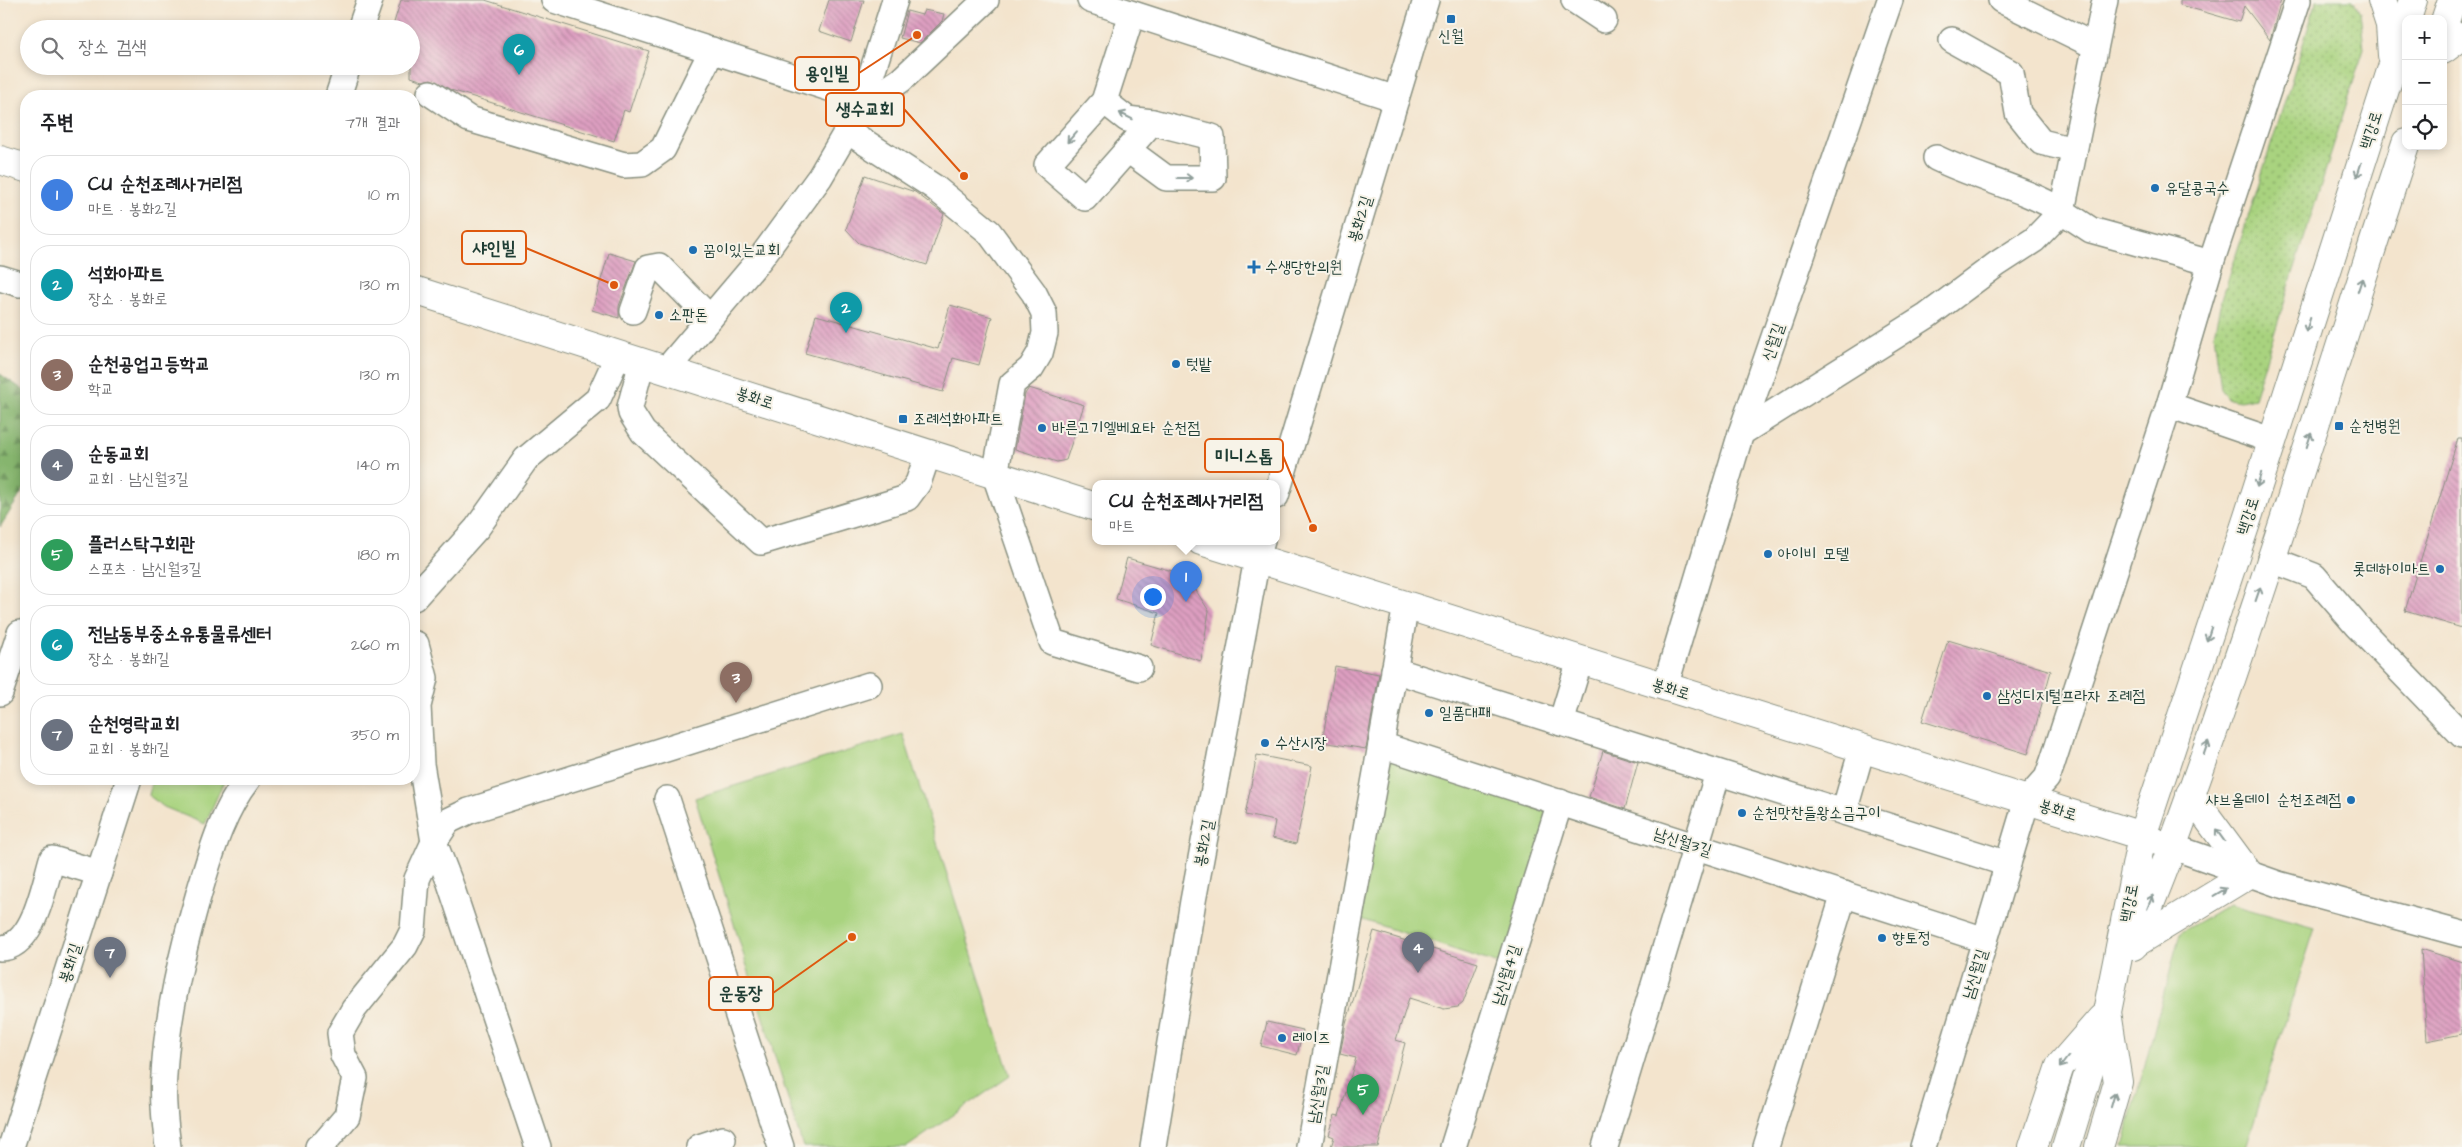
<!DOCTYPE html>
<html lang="ko">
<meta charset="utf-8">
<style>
:root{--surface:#fff;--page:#f2f2f2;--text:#202124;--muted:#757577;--line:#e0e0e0;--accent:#1f6fb2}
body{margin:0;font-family:"Architects Daughter","Poor Story",sans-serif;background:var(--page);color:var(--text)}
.controls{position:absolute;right:15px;top:15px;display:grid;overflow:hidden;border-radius:10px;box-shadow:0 2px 8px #0003}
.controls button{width:45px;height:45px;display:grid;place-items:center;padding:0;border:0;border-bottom:1px solid var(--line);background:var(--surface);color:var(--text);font:25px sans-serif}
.you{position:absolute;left:1152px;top:596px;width:18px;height:18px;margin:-12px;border:4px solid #fff;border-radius:50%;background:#1a73e8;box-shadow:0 0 0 8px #1a73e833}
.badge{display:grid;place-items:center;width:32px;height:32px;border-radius:50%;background:var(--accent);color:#fff;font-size:16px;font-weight:700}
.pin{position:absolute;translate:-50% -41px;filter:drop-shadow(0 1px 2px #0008)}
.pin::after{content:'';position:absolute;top:26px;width:18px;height:15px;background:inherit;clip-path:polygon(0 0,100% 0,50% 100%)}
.popup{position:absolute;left:1092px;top:480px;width:188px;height:65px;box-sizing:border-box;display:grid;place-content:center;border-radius:10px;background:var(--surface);filter:drop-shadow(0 1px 4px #0005);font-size:16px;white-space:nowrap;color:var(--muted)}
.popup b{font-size:19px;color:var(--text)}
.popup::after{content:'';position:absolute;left:50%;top:100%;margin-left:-10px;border:10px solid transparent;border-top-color:var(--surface)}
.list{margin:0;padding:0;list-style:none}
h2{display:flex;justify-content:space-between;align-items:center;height:65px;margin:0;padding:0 20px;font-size:21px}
h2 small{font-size:16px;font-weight:400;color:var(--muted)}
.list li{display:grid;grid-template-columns:32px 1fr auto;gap:15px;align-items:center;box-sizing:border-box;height:80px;margin:0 10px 10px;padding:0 10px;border:1px solid var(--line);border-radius:20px}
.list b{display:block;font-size:19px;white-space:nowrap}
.list p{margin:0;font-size:16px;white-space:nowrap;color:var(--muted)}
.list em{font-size:16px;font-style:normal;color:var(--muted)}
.icon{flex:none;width:28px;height:28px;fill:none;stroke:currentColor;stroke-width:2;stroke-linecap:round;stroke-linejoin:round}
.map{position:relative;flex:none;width:2462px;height:1147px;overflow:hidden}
.search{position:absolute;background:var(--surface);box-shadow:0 2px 8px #0003;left:20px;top:20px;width:400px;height:55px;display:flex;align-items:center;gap:12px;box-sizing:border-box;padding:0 18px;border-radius:28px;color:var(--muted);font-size:19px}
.panel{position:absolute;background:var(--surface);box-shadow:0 2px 8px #0003;left:20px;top:90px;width:400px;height:695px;border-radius:20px}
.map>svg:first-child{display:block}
</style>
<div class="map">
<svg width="2462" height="1147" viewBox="0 0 2462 1147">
<defs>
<pattern id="grass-dots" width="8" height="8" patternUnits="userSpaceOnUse" patternTransform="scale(1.25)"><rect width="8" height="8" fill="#a9d37f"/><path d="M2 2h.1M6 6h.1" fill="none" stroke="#89ac69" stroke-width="1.8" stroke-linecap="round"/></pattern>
<pattern id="forest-firs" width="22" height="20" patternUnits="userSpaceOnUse" patternTransform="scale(1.25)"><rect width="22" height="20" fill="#86b56e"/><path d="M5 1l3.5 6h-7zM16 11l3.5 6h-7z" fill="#6d945b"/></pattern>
<pattern id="building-back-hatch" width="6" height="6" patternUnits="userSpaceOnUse" patternTransform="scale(1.25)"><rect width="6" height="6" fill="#de9fc1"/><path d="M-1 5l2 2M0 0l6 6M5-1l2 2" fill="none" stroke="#b3839e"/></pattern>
</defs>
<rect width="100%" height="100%" fill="#f7f3e8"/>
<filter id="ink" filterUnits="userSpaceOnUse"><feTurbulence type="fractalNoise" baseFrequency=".02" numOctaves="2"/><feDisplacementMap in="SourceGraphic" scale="10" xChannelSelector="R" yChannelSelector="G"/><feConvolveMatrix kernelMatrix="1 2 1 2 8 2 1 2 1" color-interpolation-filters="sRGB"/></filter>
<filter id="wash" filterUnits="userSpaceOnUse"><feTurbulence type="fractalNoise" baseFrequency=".0096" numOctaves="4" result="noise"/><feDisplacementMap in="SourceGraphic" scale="20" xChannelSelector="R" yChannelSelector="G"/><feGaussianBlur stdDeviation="1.12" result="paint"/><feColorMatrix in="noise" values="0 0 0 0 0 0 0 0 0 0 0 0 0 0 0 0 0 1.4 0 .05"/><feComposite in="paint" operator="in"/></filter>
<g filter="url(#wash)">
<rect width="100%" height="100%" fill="#f3e4cd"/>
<path fill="url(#grass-dots)" stroke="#64885a" d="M2317,0H2353L2360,12L2364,48L2254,398L2240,401L2229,399L2221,389L2214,333L2221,302Z"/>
<path fill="url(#forest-firs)" stroke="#527951" d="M0,374L26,392V486L0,527Z"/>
<g fill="#a9d37f" stroke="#64885a">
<path d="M903,734L1010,1076L907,1147H803L695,798Z"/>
<path d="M1389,756L1551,807L1502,965L1360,919Z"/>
<path d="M152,779H225L205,824L164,807L148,795Z"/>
<path d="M2229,904L2315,928L2245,1147H2123L2180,933Z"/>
</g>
<g id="blocks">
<g fill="url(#building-back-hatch)">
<path d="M401,0H485L649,51L629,112L624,110L614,141L451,90L431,79L423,81L411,77V29H392Z"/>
<path d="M829,0H864L851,42L819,31Z"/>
<path d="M2180,0H2281L2270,40L2244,6L2239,22L2180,5Z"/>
<path d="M924,10L944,14L942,21L920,43L900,38L907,11L922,15Z"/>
<path d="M865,175L915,192L944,214L927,265L859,243L846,229Z"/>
<path d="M609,253L636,261L619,306V318L592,310Z"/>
<path d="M950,305L992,317L979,365L953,358L943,392L805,353L816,315L938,349Z"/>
<path d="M1029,388L1084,405L1066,460L1057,462L1015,449L1025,394Z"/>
<path d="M2458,438H2462V628L2405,611Z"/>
<path d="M1127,558L1186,575L1209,611L1201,661L1151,645L1159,613L1116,599Z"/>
<path d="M1948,640L2051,671L2028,754L1922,721Z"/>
<path d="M1335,666L1379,674L1366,749L1322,742Z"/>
<path d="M1603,751L1638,762L1625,809L1589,797Z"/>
<path d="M1257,755L1312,766L1296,844L1272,838L1275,821L1245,815Z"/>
<path d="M1374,931L1478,963L1463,1003L1458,1007L1444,1009L1409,998L1396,1040L1405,1043L1378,1147H1331L1334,1137L1329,1135L1335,1115L1339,1116L1356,1058L1340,1054L1346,1024Z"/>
<path d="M2421,949L2462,962V1034L2427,1041Z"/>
<path d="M1267,1022L1303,1030L1297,1055L1261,1046Z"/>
</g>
</g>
</g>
<g filter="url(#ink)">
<use href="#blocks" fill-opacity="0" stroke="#899080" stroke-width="1"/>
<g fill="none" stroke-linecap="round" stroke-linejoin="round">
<g stroke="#899080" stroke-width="28">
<g id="minor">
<path d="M554,0L863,99"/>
<path d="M1090,0L1396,99"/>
<path d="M1574,0L1604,20"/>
<path d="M2001,0L2095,46"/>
<path d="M360,29L370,0"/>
<path d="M1952,40L2011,73L2018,113L2041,142L2074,150"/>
<path d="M430,93L469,119L624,165L642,164L663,149L712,50"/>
<path d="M338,96L348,66"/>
<path d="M1104,101L1127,119L1152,122L1085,198L1047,165L1104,101L1132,14"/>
<path d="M861,107L901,80L986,0"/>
<path d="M846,130L934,187L989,232L1034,293L1044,313L1045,333L1040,353L1031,368L1012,384L995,475L1052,642L1139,668"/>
<path d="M1128,150L1166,178H1213L1212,137L1152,122"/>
<path d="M1936,158C1977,178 2023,188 2062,211L2105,0"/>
<path d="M0,278L20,284"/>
<path d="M633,311L648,268L659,266L710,318"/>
<path d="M642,362L630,407L631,413L643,432L761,542L907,498L918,483L928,454"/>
<path d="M666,370L760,259L820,177L861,107L895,0"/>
<path d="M1741,433L1927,316L1997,264L2034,240L2062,211L2091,230L2211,263"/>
<path d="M2271,440L2169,405L2211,263L2298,0"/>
<path d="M1276,496L1426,0"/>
<path d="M2270,559L2314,576L2357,626L2462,735"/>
<path d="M414,598L477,528L526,459L598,399L618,355"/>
<path d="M416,644L425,678L418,706L421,764L434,842L450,883L538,1147"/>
<path d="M1394,670L2008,864"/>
<path d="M1665,687L1741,433L1890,0"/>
<path d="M0,693L20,633"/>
<path d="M1561,723L1580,660"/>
<path d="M1381,745L1985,940"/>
<path d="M667,799L781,1147"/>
<path d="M1844,812L1862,749"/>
<path d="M2142,836L2278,884L2462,934"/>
<path d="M0,948C34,948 44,885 52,859L99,873"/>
<path d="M11,1147L129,779"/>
<path d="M168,1147C165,1124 162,1098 164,1075C167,1014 182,952 199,893C211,853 222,812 248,779"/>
<path d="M318,1147L324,1143L347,1116L355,1078L343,1055L340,1033L354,1009L405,946L413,930L417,879L434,842L448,821L469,811L869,685"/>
<path d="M699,1147L723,1139"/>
<path d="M1153,1147L1193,901L1257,559L1262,541"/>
<path d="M1309,1147L1406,605"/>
<path d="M1453,1147L1560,802"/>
<path d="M1605,1147L1718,773"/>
<path d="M1766,1147L1844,894"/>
<path d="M1923,1147L2027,800L2047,778L2052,764L2169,405"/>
</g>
</g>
<g stroke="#899080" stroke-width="30">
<g id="major">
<path d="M2382,0L2390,25L2392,55"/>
<path d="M2407,19L2413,0"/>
<path d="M2443,27L2452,0"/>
<path d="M2443,50L2462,36"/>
<path d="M0,160L26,168"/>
<path d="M414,290L1096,507"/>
<path d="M1201,541L2142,836"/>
<path d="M2134,944L2249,874L2190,794"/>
<path d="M2133,946C2146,913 2160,881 2172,847C2257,615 2329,378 2406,143"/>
<path d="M2033,1147L2060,1066L2101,1019"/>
<path d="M2066,1147L2105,1019"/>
<path d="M2099,1147L2118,1082L2107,1012L2142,836L2247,520L2406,24"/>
</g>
</g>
<use href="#minor" stroke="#fff" stroke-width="25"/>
<use href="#major" stroke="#fff" stroke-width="28"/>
</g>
<defs><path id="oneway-shaft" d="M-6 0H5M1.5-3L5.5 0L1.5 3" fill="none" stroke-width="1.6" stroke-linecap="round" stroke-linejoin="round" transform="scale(1.25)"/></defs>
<g stroke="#8f9e9a">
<use href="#oneway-shaft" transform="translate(1126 116) rotate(-154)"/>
<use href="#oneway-shaft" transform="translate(1072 137) rotate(131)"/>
<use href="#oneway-shaft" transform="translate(2359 170) rotate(108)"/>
<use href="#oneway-shaft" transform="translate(1185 178)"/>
<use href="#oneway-shaft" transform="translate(2360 285) rotate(-72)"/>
<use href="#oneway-shaft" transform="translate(2308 325) rotate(108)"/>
<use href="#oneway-shaft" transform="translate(2309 440) rotate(-72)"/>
<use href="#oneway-shaft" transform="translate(2259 480) rotate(107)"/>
<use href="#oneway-shaft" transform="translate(2258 594) rotate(-71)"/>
<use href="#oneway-shaft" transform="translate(2209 634) rotate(108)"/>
<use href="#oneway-shaft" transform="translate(2206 748) rotate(-71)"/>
<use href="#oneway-shaft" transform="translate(2220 835) rotate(-126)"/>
<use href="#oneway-shaft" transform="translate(2220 892) rotate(-31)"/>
<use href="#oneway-shaft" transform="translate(2150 902) rotate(-68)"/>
<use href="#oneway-shaft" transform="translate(2064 1062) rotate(127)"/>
<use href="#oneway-shaft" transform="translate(2113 1100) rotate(-74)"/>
</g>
</g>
<g fill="#1f6fb2" stroke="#f7f3e8" stroke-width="2">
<rect x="1446" y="14" width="10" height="10" rx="2.5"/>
<circle cx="2155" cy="188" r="5"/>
<circle cx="693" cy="250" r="5"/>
<path d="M1251.5 259.5h5v5h5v5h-5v5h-5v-5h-5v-5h5z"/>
<circle cx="659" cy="315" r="5"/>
<circle cx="1176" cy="364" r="5"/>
<rect x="898" y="414" width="10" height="10" rx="2.5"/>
<rect x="2334" y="421" width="10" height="10" rx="2.5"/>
<circle cx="1042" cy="428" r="5"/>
<circle cx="1768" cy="554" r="5"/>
<circle cx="2440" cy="569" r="5"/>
<circle cx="1987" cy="696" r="5"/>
<circle cx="1429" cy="713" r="5"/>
<circle cx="1265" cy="743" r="5"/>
<circle cx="2351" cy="800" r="5"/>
<circle cx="1742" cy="813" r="5"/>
<circle cx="1882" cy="938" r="5"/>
<circle cx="1282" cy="1038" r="5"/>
</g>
<g text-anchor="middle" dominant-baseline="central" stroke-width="4" stroke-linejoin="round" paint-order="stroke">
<g font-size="16" fill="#1f3d34" stroke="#f7f3e8" text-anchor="start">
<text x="1451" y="36" text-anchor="middle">신월</text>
<text x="2165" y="188">유달콩국수</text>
<text x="703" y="250">꿈이있는교회</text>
<text x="1265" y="267">수생당한의원</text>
<text x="669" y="315">소판돈</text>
<text x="1186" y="364">텃밭</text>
<text x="913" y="419">조례석화아파트</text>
<text x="2349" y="426">순천병원</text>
<text x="1052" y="428">바른고기엘베요타 순천점</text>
<text x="1778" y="554">아이비 모텔</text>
<text x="2430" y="569" text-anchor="end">롯데하이마트</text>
<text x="1997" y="696">삼성디지털프라자 조례점</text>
<text x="1439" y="713">일품대패</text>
<text x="1275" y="743">수산시장</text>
<text x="2341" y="800" text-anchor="end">샤브올데이 순천조례점</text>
<text x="1752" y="813">순천맛찬들왕소금구이</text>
<text x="1892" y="938">향토정</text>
<text x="1292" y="1038">레이즈</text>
</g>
<g font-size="16" fill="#1f3d34" stroke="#f7f3e8">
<text transform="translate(2371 130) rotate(-72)">백강로</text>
<text transform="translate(1360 219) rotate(-73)">봉화2길</text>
<text transform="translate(1773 342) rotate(-71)">신월길</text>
<text transform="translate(755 398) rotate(18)">봉화로</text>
<text transform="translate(2248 516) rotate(-72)">백강로</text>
<text transform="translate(1671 689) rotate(17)">봉화로</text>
<text transform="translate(2058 810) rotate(17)">봉화로</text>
<text transform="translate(1683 842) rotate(18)">남신월3길</text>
<text transform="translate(1204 843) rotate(-79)">봉화2길</text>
<text transform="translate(2129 903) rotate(-79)">백강로</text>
<text transform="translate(70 963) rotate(-72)">봉화1길</text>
<text transform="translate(1975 974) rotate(-73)">남신월길</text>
<text transform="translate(1506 975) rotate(-73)">남신월4길</text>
<text transform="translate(1318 1094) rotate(-80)">남신월3길</text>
</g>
</g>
<path fill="none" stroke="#de580e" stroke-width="2" d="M917 35L859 73M964 176L904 109M614 285L526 248M1313 528L1283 456M852 937L773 993"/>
<g fill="#de580e" stroke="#f7f3e8" stroke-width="2">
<circle cx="917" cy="35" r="5"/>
<circle cx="964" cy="176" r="5"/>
<circle cx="614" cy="285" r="5"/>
<circle cx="1313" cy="528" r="5"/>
<circle cx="852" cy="937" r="5"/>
</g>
<g fill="#f7f3e8" stroke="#de580e" stroke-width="2">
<rect x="795" y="57" width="64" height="33" rx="5"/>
<rect x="826" y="93" width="78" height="33" rx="5"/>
<rect x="462" y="231" width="64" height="33" rx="5"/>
<rect x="1205" y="439" width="78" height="33" rx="5"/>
<rect x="709" y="977" width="64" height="33" rx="5"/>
</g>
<g font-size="18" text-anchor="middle" font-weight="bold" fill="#1f3d34">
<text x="827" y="79">용인빌</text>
<text x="865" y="115">생수교회</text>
<text x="494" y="254">샤인빌</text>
<text x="1244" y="462">미니스톱</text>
<text x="741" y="999">운동장</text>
</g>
</svg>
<div class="controls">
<button>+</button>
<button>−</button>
<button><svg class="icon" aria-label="locate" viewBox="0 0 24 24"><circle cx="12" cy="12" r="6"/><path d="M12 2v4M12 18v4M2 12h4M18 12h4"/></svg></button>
</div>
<div class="you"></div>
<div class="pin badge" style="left:1186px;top:602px;background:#3f7fe0">1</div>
<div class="popup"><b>CU 순천조례사거리점</b>마트</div>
<div class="pin badge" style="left:846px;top:333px;background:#0f9aa8">2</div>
<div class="pin badge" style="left:736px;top:703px;background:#8d6e63">3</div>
<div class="pin badge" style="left:1418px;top:973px;background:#6b7280">4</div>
<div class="pin badge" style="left:1363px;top:1115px;background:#2e9e5b">5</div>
<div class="pin badge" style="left:519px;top:75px;background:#0f9aa8">6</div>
<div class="pin badge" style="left:110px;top:978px;background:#6b7280">7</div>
<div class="search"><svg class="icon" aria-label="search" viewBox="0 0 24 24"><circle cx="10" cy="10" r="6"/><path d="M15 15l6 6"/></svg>장소 검색</div>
<section class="panel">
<h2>주변<small>7개 결과</small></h2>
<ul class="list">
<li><span class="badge" style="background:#3f7fe0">1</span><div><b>CU 순천조례사거리점</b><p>마트 · 봉화2길</p></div><em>10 m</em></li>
<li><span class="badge" style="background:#0f9aa8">2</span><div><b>석화아파트</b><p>장소 · 봉화로</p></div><em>130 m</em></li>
<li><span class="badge" style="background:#8d6e63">3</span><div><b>순천공업고등학교</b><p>학교</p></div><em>130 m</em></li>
<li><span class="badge" style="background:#6b7280">4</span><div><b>순동교회</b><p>교회 · 남신월3길</p></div><em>140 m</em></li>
<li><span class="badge" style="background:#2e9e5b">5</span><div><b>플러스탁구회관</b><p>스포츠 · 남신월3길</p></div><em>180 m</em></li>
<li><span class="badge" style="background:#0f9aa8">6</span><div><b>전남동부중소유통물류센터</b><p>장소 · 봉화1길</p></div><em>260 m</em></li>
<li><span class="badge" style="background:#6b7280">7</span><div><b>순천영락교회</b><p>교회 · 봉화1길</p></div><em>350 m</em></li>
</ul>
</section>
</div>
